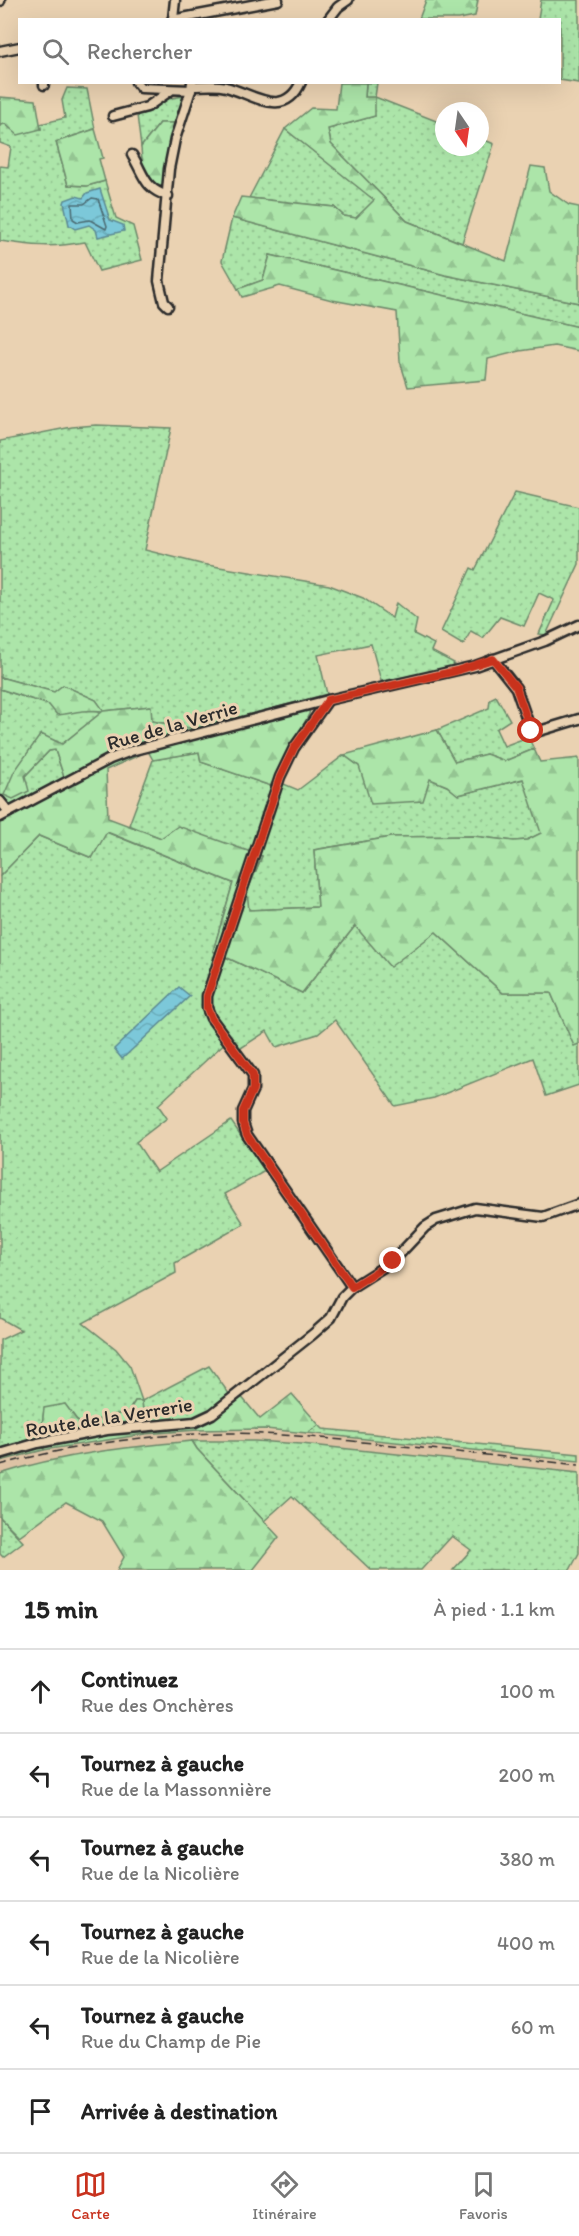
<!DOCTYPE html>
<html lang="fr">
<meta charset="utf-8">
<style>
:root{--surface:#fff;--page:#f6f6f6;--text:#222;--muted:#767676;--line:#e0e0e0;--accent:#c8321e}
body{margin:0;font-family:Itim,sans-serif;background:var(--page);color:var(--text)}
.compass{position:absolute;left:435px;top:102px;width:54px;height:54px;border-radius:50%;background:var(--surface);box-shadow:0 6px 24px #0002;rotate:167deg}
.stop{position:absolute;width:18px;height:18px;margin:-14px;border:4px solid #c8321e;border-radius:50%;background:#fff}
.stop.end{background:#c8321e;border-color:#fff;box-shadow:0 2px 6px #0008}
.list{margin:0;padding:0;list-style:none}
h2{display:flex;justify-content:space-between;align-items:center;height:78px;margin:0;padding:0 24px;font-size:26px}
h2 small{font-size:20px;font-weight:400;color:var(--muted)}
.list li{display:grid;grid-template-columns:39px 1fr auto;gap:18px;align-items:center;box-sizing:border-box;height:84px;padding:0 24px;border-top:2px solid var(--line)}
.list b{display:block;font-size:22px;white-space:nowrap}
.list p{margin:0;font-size:20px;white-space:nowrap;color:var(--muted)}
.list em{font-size:20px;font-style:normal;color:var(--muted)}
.icon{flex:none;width:33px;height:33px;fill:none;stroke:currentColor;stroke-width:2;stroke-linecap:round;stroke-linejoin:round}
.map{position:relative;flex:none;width:579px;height:1570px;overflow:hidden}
.search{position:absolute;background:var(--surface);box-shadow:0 6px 24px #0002;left:18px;right:18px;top:18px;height:66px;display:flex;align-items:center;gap:15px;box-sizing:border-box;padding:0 21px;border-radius:0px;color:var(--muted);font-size:22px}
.sheet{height:582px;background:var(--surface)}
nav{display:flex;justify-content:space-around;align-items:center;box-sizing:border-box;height:84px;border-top:2px solid var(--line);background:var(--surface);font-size:16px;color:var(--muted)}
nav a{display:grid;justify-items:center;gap:3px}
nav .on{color:var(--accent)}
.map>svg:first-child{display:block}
</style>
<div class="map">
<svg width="579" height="1570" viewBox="0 0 579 1570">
<defs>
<pattern id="grass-dots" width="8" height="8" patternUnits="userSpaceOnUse" patternTransform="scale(1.5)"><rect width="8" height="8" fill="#ace5a9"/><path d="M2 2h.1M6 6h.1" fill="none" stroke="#94c592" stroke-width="1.8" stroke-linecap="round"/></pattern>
<pattern id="forest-firs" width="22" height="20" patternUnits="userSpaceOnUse" patternTransform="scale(1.5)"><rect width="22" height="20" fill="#ace5a9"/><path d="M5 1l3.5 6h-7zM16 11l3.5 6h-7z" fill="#94c592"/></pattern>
<pattern id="water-waves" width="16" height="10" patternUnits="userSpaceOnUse" patternTransform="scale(1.5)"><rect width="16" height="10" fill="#7bc8d9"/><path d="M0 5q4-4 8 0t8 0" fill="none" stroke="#6aacba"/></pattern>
</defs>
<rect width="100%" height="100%" fill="#ead2b2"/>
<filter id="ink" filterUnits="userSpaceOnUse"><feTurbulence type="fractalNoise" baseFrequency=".0167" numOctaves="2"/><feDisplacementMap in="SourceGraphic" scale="12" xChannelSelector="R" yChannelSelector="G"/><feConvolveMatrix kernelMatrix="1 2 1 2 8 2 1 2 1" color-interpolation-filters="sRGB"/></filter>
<g filter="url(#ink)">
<path fill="#dec3a5" d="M222,1429L307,1433L579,1461V1473L301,1444L225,1440L149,1445L13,1470L0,1474V1461L34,1452L131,1435Z"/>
<g fill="url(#grass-dots)" stroke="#6c886a" stroke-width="1.5">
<path d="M541,0H579V83L560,80V20L538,19Z"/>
<path d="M366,83H377L375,97L444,124V147H480V138L494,144L462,243L407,221L331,144L328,129L375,116L365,97Z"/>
<path d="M67,88L87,89L95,129L56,142L68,185L87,186L105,181L116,218L133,226L142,260L99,271L85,242C52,248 33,246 0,241V166L8,167L11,147L0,143V125L5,124L41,129L40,124L65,118L62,100Z"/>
<path d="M184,96L176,123H160L141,147L137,115L150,112L166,99Z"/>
<path d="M285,129L375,200L356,218L344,216L334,207L249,198Z"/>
<path d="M232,218L445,275L579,303V327L270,255L263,280L238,289L222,261Z"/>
<path d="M96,425L171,428L145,550L201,564L329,585L363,598L392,618L396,603L417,620L414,634L434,644L431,651L454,663L449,669L381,681L371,644L318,655L327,694L195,729L152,721L150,706L104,711L62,744L40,735L25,776L49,751L55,750L67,786L0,820V689C38,702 62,710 103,711L96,700L63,685L54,692L0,677V441L72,427Z"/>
<path d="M515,492L579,507V564L546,635L539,634L554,600L539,593L524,626L500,617L483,638L471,631L463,645L441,632L471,568L475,570Z"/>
<path d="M496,696L510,720L496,729L504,746L528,737L534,749L505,761L486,754L455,762L437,730L489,708L490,699Z"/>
<path d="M199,752L201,762L271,786L274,780L298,790L344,755L359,766L430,779L447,786L459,795L524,779L542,833L527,840L514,841L473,836L391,837L314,850L318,907L248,910L247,892L262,856L161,838L129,825L153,760Z"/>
<path d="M106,832L233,883L213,951L302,993L355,926L436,932L503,993H551L574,1045L579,1044V1085L546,1096L533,1058L434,1098L395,1106L335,1020L318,1034L276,1047L267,1031L241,1048L231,1037L158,1105L167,1118L136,1142L156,1172L231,1121L265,1171L225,1194L244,1224L175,1263L176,1273L83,1323L116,1349L130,1366L142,1401L209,1366L230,1395L208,1413L195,1420L197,1430L145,1434L142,1401H135L128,1412L106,1417L82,1427L65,1404L44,1409L41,1434L44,1450L0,1461V1340L21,1330L0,1318V876L39,836L92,858Z"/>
<path d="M319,1425L323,1429L579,1454V1461L307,1433Z"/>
<path d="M192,1441H255L301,1444L579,1473V1553L570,1570H453L471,1550L452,1536L421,1570H371L292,1496L264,1521L197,1449Z"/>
<path d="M0,1517L23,1542L3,1557L0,1554Z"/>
</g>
<g fill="url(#forest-firs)" stroke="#6c886a" stroke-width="1.5">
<path d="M426,0H478L475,16L459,19H419Z"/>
<path d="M339,83H366L365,97H375V116L328,129L331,144L407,221L506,261L531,166L545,168L549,191L569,205L579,207V303L445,275L232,218L241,197L334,207L344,216L356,218L374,200L285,129L311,108L336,109Z"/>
<path d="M0,97L36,100L41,129L18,135L5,124L0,125Z"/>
<path d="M160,123H176L167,153L164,185L157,186C142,177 142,162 141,147Z"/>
<path d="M95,129L103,158L99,159L105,181L87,186L68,185L56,142Z"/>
<path d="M270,255L579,327V351L554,346L520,351L488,359L486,380L408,387L400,361L397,312L332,300L280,286L242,297L238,289L263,280Z"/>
<path d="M0,677L54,692L63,685L96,700L104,711L151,706L152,721L195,729L311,699L309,714L271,786L201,762L199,752L153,760L148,751L106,770L108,818L161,838L178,826L262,856L247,892L249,910L318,907L314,850L391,837L473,836L514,841L527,840L541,833L523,779L458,795L447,786L430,779L423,801L371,804L359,766L344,755L437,730L455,762L486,754L505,761L534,749L540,762L579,758V1044L574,1046L551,993H503L436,932L390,967L355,926L302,993L213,951L233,883L107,832L92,858L39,836L0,876V820L67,786L55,750L49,751L25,776L29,791L13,799L4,795L14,772L41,734L62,744L103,711C84,709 74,713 57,715L49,705L0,689Z"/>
<path d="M292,1394L319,1425L307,1433L265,1429L197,1430L194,1420L240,1395L260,1419Z"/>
<path d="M135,1401H142L145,1434L44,1450L41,1434L44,1408L65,1404L82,1427L106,1417L128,1412Z"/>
<path d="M192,1441L197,1449L279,1537L253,1570H117L124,1557L102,1521L66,1502L19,1536L0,1517V1474C62,1454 128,1447 192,1441Z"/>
</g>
<g fill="url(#water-waves)" stroke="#5b8993" stroke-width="1.5">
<path d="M100,189L110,220L123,225L124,231L98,237L96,230L89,225L75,229L69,225L64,203L65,200L76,196L83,198L87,193Z"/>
<path d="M179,987L190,996L122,1059L114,1049Z"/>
</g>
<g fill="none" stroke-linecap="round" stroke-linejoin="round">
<path stroke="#4b6a71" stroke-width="1.5" d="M92,198L98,199L107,226L106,229L90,220L78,222L73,219L72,204H84Z"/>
<g stroke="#2b2b2b" stroke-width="13">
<g id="minor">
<path d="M0,1V0"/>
<path d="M173,19L175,0"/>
<path d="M172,20L278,0"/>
<path d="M328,20L338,7L348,0"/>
<path d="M0,51L20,47"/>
<path d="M136,82L141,88L191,90"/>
<path d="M44,85V82"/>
<path d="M193,86C203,86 216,84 226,87C253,94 284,120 301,82"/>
<path d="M113,116L147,107L170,91"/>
<path d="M132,155C144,174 144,189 168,196"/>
<path d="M168,306L164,302L159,281L169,169L175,139L191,90L192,82"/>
<path d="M493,659L516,688L531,731L536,732L579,719"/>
<path d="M328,700L294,748L280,777L207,996V1008L211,1018L253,1075V1089L243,1111V1123L247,1135L352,1287"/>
<path d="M0,801L9,812"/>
<path d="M0,817L110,759L131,751L328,700L475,666L545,641L579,625"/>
<path d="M0,1454L38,1443L107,1430L195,1422L212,1414L313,1334L331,1318L342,1297L352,1287L393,1261L425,1227L436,1220L475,1208L543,1217L579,1204"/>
</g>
</g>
<use href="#minor" stroke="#ead2b2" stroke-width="8"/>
<path stroke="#2b2b2b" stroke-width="1.5" stroke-dasharray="9 4.5" stroke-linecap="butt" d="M0,1465C73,1445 149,1434 225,1433C278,1433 331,1439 384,1444C449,1451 514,1458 579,1465"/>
</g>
</g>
<g fill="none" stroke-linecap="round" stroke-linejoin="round" filter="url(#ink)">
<path stroke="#c8321e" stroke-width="8" d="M393,1261L352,1287L247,1135L243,1123V1111L253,1089V1075L211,1018L207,1008V996L280,777L294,748L328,700L456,671L493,659L516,687L531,731"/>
</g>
<g text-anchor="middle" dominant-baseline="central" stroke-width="6" stroke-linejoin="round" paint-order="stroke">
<g font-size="20" fill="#2b2b2b" stroke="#ead2b2">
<text transform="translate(172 725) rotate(-16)">Rue de la Verrie</text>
<text transform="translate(109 1417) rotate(-9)">Route de la Verrerie</text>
</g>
</g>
</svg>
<svg class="compass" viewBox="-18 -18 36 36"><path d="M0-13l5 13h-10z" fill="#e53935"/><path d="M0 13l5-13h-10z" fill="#767676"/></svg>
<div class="stop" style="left:531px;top:731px"></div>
<div class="stop end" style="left:393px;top:1261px"></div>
<div class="search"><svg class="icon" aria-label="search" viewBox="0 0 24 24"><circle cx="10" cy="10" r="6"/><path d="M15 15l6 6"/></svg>Rechercher</div>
</div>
<section class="sheet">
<h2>15 min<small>À pied · 1.1 km</small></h2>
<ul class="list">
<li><svg class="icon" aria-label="ahead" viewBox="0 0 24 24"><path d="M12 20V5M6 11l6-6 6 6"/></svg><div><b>Continuez</b><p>Rue des Onchères</p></div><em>100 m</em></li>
<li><svg class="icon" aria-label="left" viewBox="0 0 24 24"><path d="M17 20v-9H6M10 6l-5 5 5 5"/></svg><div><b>Tournez à gauche</b><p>Rue de la Massonnière</p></div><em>200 m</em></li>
<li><svg class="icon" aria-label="left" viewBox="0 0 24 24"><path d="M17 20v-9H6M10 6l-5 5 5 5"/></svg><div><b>Tournez à gauche</b><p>Rue de la Nicolière</p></div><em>380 m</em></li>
<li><svg class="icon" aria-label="left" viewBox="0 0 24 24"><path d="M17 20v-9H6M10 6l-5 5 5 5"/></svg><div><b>Tournez à gauche</b><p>Rue de la Nicolière</p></div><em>400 m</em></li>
<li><svg class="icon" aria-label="left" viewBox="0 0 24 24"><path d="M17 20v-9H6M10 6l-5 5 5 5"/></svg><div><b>Tournez à gauche</b><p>Rue du Champ de Pie</p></div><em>60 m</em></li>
<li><svg class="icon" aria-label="arrive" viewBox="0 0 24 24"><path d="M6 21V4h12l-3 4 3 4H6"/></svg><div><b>Arrivée à destination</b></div></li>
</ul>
</section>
<nav>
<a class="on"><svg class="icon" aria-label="map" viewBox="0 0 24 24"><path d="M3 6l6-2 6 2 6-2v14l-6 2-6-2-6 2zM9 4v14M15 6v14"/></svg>Carte</a>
<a><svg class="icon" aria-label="directions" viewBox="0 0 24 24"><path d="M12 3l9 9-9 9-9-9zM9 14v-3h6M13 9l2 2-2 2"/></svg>Itinéraire</a>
<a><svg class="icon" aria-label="saved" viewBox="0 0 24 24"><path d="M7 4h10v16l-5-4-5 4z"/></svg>Favoris</a>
</nav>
